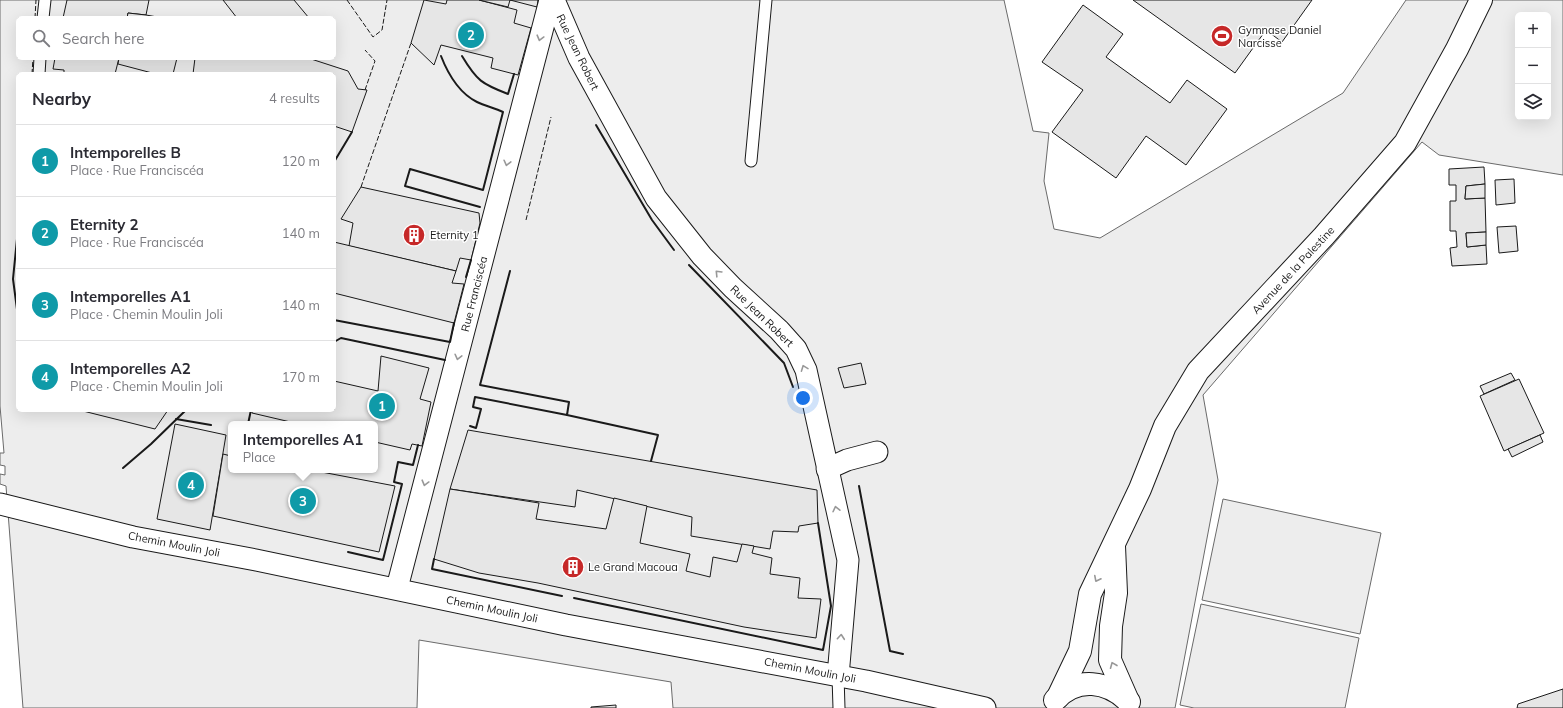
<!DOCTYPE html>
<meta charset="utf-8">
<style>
:root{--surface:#fff;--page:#f2f2f3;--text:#2b2b33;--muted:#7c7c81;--line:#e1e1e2;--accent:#7c3aed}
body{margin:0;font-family:Mulish,sans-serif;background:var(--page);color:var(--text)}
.controls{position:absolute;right:12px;top:12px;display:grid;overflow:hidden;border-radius:6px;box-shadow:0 4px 16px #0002}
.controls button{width:36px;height:36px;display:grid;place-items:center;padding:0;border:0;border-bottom:1px solid var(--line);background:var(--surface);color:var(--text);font:20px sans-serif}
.you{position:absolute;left:803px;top:398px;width:14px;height:14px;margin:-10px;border:3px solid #fff;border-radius:50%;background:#1a73e8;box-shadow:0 0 0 6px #1a73e833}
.badge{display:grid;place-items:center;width:26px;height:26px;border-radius:50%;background:var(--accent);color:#fff;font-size:13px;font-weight:700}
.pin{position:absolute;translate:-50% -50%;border:2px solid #fff;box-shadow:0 1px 4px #0006}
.popup{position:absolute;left:228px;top:421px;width:150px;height:52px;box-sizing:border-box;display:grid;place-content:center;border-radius:6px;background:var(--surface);filter:drop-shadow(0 1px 3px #0005);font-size:13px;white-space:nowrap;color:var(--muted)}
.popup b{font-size:15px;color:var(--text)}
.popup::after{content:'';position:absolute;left:50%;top:100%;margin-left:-8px;border:8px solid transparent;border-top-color:var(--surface)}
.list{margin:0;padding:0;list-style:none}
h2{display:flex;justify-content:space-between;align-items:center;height:52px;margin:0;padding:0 16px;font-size:17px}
h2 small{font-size:13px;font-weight:400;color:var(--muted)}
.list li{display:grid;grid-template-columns:26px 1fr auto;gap:12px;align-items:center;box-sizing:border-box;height:72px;padding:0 16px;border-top:1px solid var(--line)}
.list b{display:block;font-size:15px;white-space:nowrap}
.list p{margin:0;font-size:13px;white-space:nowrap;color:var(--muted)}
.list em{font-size:13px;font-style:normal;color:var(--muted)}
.icon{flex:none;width:22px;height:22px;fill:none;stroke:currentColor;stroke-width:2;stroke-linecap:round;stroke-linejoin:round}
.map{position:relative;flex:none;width:1563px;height:708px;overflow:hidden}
.search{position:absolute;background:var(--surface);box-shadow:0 4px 16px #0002;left:16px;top:16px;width:320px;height:44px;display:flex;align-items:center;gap:10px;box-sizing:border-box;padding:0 14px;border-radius:6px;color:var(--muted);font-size:15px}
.panel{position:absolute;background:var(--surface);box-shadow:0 4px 16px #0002;left:16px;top:72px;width:320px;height:340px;border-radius:6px}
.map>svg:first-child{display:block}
</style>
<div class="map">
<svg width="1563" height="708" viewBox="0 0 1563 708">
<rect width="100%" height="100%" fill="#fff"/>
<g fill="#ededed" stroke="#6a6a6a" fill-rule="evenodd">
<path d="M0,0H1004L1033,131L1049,133L1044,181L1054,229L1100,238L1343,93L1406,0H1563V175L1439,155L1422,142L1203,395L1218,480L1175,708H673L671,682L419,640L417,708H23L6,486L0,484V474L5,475V466L0,465V453H4L0,406ZM1518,15H1548V117H1518ZM18,18H334V58H18ZM18,74H334V410H18ZM231,424H375V470H231Z"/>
<path d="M1223,499L1381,533L1360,634L1202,600Z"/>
<path d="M1201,604L1359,638L1345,708H1194L1180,705Z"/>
</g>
<g fill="#e6e6e6" stroke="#1a1a1a">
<path d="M67,0H149L146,15L128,13L127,18H63Z"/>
<path d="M223,0H294L309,18H237Z"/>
<path d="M424,0L446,4L447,0H479L517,10L514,23L531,28L518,75L491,68L493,58L441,45L434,65L411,43Z"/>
<path d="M479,0H538L537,7L510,0L508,7Z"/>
<path d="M1133,0H1312L1282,42L1266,30L1235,73Z"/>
<path d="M1083,5L1123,34L1106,57L1170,103L1187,80L1227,109L1186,165L1146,136L1116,178L1052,132L1083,90L1042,62Z"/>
<path d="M128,13L146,15L163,18H127Z"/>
<path d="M55,58H119L115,74H64V70L53,69Z"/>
<path d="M119,58H177L173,74H156L118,64Z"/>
<path d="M195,58H308L348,71L358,89L367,90L352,132L334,126V74H193Z"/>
<path d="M1484,167L1485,184L1466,186L1465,199L1485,198L1486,232L1466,233L1467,247L1486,245L1487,264L1452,266L1450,248L1457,247L1456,231H1450V201H1456V185H1449V169Z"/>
<path d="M1514,179L1515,203L1496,205L1495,180Z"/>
<path d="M1485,184V198L1465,199L1466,186Z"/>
<path d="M361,187L479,213L480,223L471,260L460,258L456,271L349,246L353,223L341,219Z"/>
<path d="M1516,226L1518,251L1499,253L1497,227Z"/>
<path d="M1486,232V245L1467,247L1466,233Z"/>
<path d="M334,242L456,271L452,283L464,284L454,323L334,293Z"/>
<path d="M381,356L429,368L420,399L431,402L422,446L412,444L410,450L375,442V424H299L252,413V410H334V381L378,391Z"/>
<path d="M861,363L866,384L844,388L838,368Z"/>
<path d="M1511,373L1515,380L1484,394L1480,386Z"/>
<path d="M1519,379L1544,433L1504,451L1480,396Z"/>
<path d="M79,410H168L155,429Z"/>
<path d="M175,424L226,435L210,530L157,519Z"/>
<path d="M468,430L817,490L818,523L799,526L798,532L773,531L770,549L691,536L692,517L577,490L575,507L450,489Z"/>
<path d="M1540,435L1543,442L1512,457L1508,449Z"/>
<path d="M223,454L231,456V470H311L395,486L379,552L213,516Z"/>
<path d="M450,489L539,503L536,519L606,529L614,498L647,506L640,543L690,554L686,571L710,577L713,557L737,562L742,544L754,546L752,553L772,558L770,574L800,578L798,598L821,599L816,638L744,627L538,583L479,573L434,559Z"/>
<path d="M1563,689V708H1517L1518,704Z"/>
<path d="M616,705V708H591V707Z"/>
</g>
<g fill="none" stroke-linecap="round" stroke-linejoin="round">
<g stroke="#1a1a1a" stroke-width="13">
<g id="service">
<path d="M43,18L45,0"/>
<path d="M39,74L40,58"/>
<path d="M751,161L766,0"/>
<path d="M838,676L839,708"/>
</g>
</g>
<g stroke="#1a1a1a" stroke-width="23">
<g id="minor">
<path d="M554,0L579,58L656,198L702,256L733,288L779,330L796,349L806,370L848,560L838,676"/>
<path d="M827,469L847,460L877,452"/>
<path d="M0,504L133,537L256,560L566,625L866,681L985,708"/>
<path d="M397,588L550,0"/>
</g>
</g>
<g stroke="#1a1a1a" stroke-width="24">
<g id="secondary">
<path d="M1114,546L1116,593L1111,626L1110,660L1128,701"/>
<path d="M1058,697L1080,651L1090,594L1140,489L1165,426L1198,371L1324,236L1405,143L1457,49L1481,0"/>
<path d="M1055,700C1077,676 1108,681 1129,702"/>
</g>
</g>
<use href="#service" stroke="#fff" stroke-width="11"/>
<use href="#minor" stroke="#fff" stroke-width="21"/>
<use href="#secondary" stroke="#fff" stroke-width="22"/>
<g stroke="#1a1a1a" stroke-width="1" stroke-dasharray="5 2" stroke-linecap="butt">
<path d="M347,0L373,37L382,30L387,0"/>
<path d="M35,18L36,0"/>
<path d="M32,74L33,58"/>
<path d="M365,90L375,61L365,50"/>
<path d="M361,187L411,43"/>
<path d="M526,220L551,117"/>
</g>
<g stroke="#1a1a1a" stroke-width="2">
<path d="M441,56C448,74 459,93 477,102C485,106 495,108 503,112L483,190L410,169L405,186L480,207"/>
<path d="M462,56C477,81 482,84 508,94L514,74"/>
<path d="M596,125L652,220L674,250"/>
<path d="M334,162L352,132"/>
<path d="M18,229L13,279L18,317"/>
<path d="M689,265L784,363L793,387"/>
<path d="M466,277L471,260"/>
<path d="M334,320L450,342L454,323"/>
<path d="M334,342L341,338L445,360"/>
<path d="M567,415L658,435L651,461"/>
<path d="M176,419L211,425"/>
<path d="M248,424L251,410"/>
<path d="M470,426L476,428L481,409L473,407L475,397L567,415L569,402L480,385L510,271"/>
<path d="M123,468L151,444L186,410"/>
<path d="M859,486L890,651L903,654"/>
<path d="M348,552L383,560L402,484L394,482L398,462L413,465L418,445"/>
<path d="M434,559L432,569L562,596"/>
<path d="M574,598L823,650L831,606L818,523"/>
</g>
</g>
<defs><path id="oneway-chevron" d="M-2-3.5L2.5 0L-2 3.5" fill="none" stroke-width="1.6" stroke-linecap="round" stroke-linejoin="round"/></defs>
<g stroke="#989898">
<use href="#oneway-chevron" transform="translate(540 38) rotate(105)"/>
<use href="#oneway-chevron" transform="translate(507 163) rotate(104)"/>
<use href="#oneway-chevron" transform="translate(718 273) rotate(-134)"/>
<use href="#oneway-chevron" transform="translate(458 357) rotate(104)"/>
<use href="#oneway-chevron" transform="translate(804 368) rotate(-111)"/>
<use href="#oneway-chevron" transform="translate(425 483) rotate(105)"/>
<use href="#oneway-chevron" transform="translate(836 509) rotate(-103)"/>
<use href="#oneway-chevron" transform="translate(1097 579) rotate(117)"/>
<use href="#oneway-chevron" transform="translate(841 637) rotate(-85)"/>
<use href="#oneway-chevron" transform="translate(1113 665) rotate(-112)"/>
</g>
<defs>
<g id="stadium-disc" transform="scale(1.15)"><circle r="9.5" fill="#c62828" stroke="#fff"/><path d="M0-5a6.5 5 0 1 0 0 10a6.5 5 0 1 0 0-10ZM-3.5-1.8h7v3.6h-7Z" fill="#fff"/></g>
<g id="building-disc" transform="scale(1.15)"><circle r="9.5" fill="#c62828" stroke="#fff"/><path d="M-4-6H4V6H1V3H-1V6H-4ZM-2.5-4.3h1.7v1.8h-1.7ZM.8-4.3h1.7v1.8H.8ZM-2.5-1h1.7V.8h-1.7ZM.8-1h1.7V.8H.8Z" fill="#fff"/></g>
</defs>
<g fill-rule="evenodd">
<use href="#stadium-disc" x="1222" y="36"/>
<use href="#building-disc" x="414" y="235"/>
<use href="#building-disc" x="573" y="567"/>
</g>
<g text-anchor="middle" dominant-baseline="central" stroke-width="3" stroke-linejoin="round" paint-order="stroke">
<g font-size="11" fill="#1a1a1a" stroke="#fff" text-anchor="start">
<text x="1238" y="30">Gymnase Daniel<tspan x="1238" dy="13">Narcisse</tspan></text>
<text x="430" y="235">Eternity 1</text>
<text x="588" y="567">Le Grand Macoua</text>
</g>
<g font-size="11" fill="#1a1a1a" stroke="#fff">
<text transform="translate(578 52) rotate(64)">Rue Jean Robert</text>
<text transform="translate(1293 270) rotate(-47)">Avenue de la Palestine</text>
<text transform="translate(474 294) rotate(-76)">Rue Franciscéa</text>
<text transform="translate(762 316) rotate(44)">Rue Jean Robert</text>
<text transform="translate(174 544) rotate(11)">Chemin Moulin Joli</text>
<text transform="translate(492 609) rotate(12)">Chemin Moulin Joli</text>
<text transform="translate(810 670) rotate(11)">Chemin Moulin Joli</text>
</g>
</g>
</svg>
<div class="controls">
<button>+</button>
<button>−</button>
<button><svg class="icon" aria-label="layers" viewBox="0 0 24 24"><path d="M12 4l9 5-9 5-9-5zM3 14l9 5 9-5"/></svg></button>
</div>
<div class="you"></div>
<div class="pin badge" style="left:382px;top:406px;background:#0f9aa8">1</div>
<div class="pin badge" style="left:471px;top:35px;background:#0f9aa8">2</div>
<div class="pin badge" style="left:303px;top:501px;background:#0f9aa8">3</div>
<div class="popup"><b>Intemporelles A1</b>Place</div>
<div class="pin badge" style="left:191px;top:485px;background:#0f9aa8">4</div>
<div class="search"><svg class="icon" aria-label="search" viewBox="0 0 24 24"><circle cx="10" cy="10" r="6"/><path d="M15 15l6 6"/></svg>Search here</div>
<section class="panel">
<h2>Nearby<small>4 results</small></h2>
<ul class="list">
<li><span class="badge" style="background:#0f9aa8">1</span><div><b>Intemporelles B</b><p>Place · Rue Franciscéa</p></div><em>120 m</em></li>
<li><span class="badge" style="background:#0f9aa8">2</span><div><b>Eternity 2</b><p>Place · Rue Franciscéa</p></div><em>140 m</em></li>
<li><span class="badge" style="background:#0f9aa8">3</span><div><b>Intemporelles A1</b><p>Place · Chemin Moulin Joli</p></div><em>140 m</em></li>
<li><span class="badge" style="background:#0f9aa8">4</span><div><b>Intemporelles A2</b><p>Place · Chemin Moulin Joli</p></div><em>170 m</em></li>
</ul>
</section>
</div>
